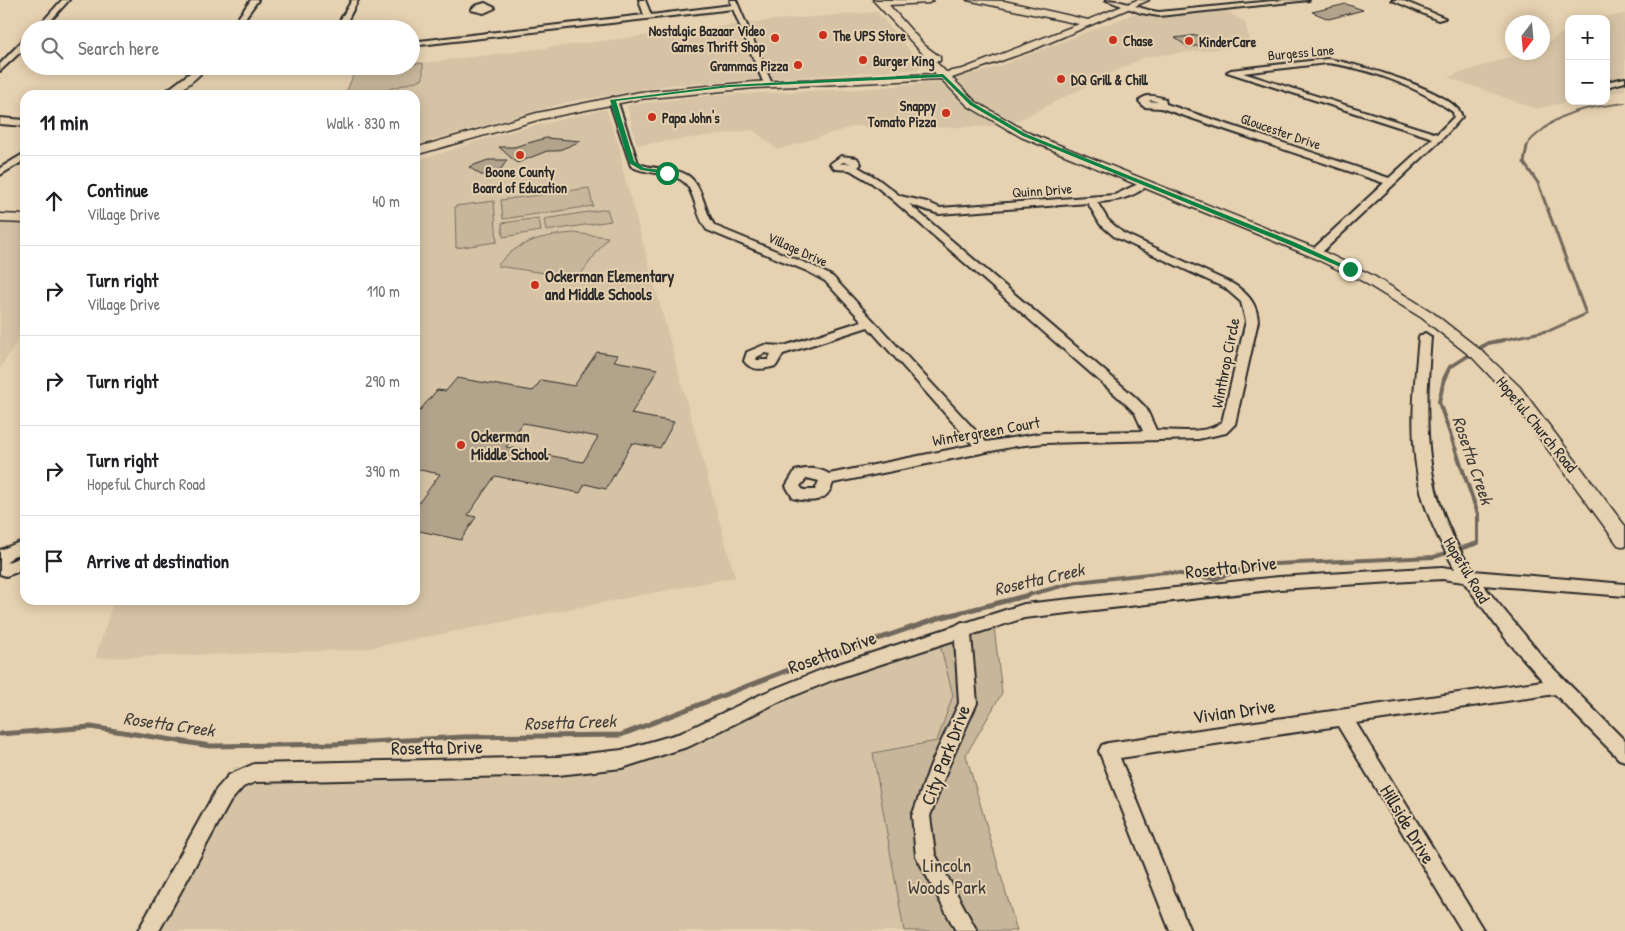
<!DOCTYPE html>
<meta charset="utf-8">
<style>
:root{--surface:#fff;--page:#f2f2f2;--text:#202124;--muted:#757577;--line:#e0e0e0}
body{margin:0;font-family:"Patrick Hand",sans-serif;background:var(--page);color:var(--text)}
.controls{position:absolute;right:15px;top:15px;display:grid;overflow:hidden;border-radius:10px;box-shadow:0 2px 12px #0003}
.controls button{width:45px;height:45px;display:grid;place-items:center;padding:0;border:0;border-bottom:1px solid var(--line);background:var(--surface);color:var(--text);font:25px sans-serif}
.compass{position:absolute;left:1505px;top:15px;width:45px;height:45px;border-radius:50%;background:var(--surface);box-shadow:0 2px 12px #0003;rotate:196deg}
.stop{position:absolute;width:15px;height:15px;margin:-11px;border:4px solid #0b8043;border-radius:50%;background:#fff}
.stop.end{background:#0b8043;border-color:#fff;box-shadow:0 1px 5px #0008}
.list{margin:0;padding:0;list-style:none}
h2{display:flex;justify-content:space-between;align-items:center;height:65px;margin:0;padding:0 20px;font-size:21px}
h2 small{font-size:16px;font-weight:400;color:var(--muted)}
.list li{display:grid;grid-template-columns:32px 1fr auto;gap:15px;align-items:center;box-sizing:border-box;height:90px;padding:0 20px;border-top:1px solid var(--line)}
.list b{display:block;font-size:19px;white-space:nowrap}
.list p{margin:0;font-size:16px;white-space:nowrap;color:var(--muted)}
.list em{font-size:16px;font-style:normal;color:var(--muted)}
.icon{flex:none;width:28px;height:28px;fill:none;stroke:currentColor;stroke-width:2;stroke-linecap:round;stroke-linejoin:round}
.map{position:relative;flex:none;width:1625px;height:931px;overflow:hidden}
.search{position:absolute;background:var(--surface);box-shadow:0 2px 12px #0003;left:20px;top:20px;width:400px;height:55px;display:flex;align-items:center;gap:12px;box-sizing:border-box;padding:0 18px;border-radius:28px;color:var(--muted);font-size:19px}
.panel{position:absolute;background:var(--surface);box-shadow:0 2px 12px #0003;left:20px;top:90px;width:400px;height:515px;border-radius:15px}
.map>svg:first-child{display:block}
</style>
<div class="map">
<svg width="1625" height="931" viewBox="0 0 1625 931">
<rect width="100%" height="100%" fill="#e6d1b0"/>
<filter id="ink" filterUnits="userSpaceOnUse"><feTurbulence type="fractalNoise" baseFrequency=".02" numOctaves="2"/><feDisplacementMap in="SourceGraphic" scale="10" xChannelSelector="R" yChannelSelector="G"/><feConvolveMatrix kernelMatrix="1 2 1 2 8 2 1 2 1" color-interpolation-filters="sRGB"/></filter>
<g filter="url(#ink)">
<g fill="#d6c3a5">
<path d="M1223,9L1245,22L1251,45L1144,57L1007,126L906,128L854,126L778,150L753,130L637,145L627,105L716,95L860,89L937,82L992,69L1136,13L1161,17Z"/>
<path d="M877,12L922,65L919,69L670,85L568,102L415,145V95H370L423,79V63L775,20Z"/>
<path d="M1625,14V90L1606,94V19H1586Z"/>
<path d="M1569,29V101H1572L1536,109L1448,77L1522,53L1542,52L1543,45Z"/>
<path d="M606,109L620,149L623,171L735,577L358,650L95,658L114,600H415V161L501,134Z"/>
<path d="M0,218L25,219V327L0,369Z"/>
<path d="M938,637L953,695L937,741L873,753L904,931H148L233,784V767L558,766L622,759Z"/>
</g>
<g fill="#c7b69a" stroke="#797062">
<path d="M423,63V79L370,95H345L355,71L411,66V64Z"/>
<path d="M589,188L593,206L503,219L501,200Z"/>
<path d="M494,201L497,242L456,248L455,206Z"/>
<path d="M607,209L611,221L546,231L544,219Z"/>
<path d="M539,218L541,231L503,237L502,223Z"/>
<path d="M573,233L608,237L578,278L497,266C517,241 542,236 573,233Z"/>
<path d="M993,619L1002,693L966,755L1017,931H904L873,753L937,741L953,695L938,637Z"/>
</g>
<g fill="none" stroke-linecap="round" stroke-linejoin="round">
<path stroke="#71685c" stroke-width="2" d="M1527,147C1528,141 1534,137 1539,133C1565,108 1591,108 1625,103"/>
<path stroke="#71685c" stroke-width="3" d="M1498,341L1551,330L1586,314L1538,183L1524,163L1527,146"/>
<path stroke="#71685c" stroke-width="4" d="M1024,596L1077,582L1166,572L1215,579L1255,565L1434,557L1478,543V514L1439,402L1444,379L1450,367L1488,343L1504,340"/>
<path stroke="#71685c" stroke-width="5" d="M0,734L91,727L210,746L333,744L463,737L621,735L791,669L939,618L1029,595"/>
</g>
<g fill="#b2a38b" stroke="#2b2b2b" fill-rule="evenodd">
<path d="M1346,4L1363,10L1329,19L1312,12Z"/>
<path d="M1197,35L1210,44L1188,47L1175,38Z"/>
<path d="M546,138L581,141L557,151H547L517,163L499,147H514Z"/>
<path d="M488,160H507L501,169L487,175H481L469,167Z"/>
<path d="M597,352L618,355L614,361L658,369L631,414L674,422L660,448L632,443L606,489L585,484L580,493L495,476L468,515L476,517L461,540L415,530V508L440,474L415,469V416L437,390L446,391L457,378L533,391L541,380L574,386ZM523,423L598,437L583,462L506,447Z"/>
</g>
<g fill="none" stroke-linecap="round" stroke-linejoin="round">
<g stroke="#2b2b2b" stroke-width="4">
<g id="minor">
<path d="M62,0H69L43,29H36Z"/>
<path d="M251,0H258L237,29H230Z"/>
<path d="M352,0H358L343,29H335Z"/>
<path d="M639,0H645L651,15L732,5L730,0H736L772,84L768,86L764,84L733,9L411,46V42L644,15Z"/>
<path d="M1106,0C1124,0 1141,10 1159,12L1284,0H1309L1159,16L1141,13Z"/>
<path d="M1392,0H1401L1445,18L1438,20Z"/>
<path d="M485,3L495,8L484,13L471,10L475,6Z"/>
<path d="M26,37H29V44L0,71V64Z"/>
<path d="M1327,59C1352,62 1458,92 1462,117L1442,139L1319,255H1311V251L1384,183L1161,108L1144,107L1139,101C1146,93 1156,96 1165,99L1166,104L1389,178L1433,138L1227,72L1231,70ZM1327,63C1369,68 1418,87 1453,112L1454,117L1437,134L1243,73ZM1152,100L1158,102L1148,101Z"/>
<path d="M199,66H208C196,79 179,95 161,95Z"/>
<path d="M1625,78V82L1606,87V82Z"/>
<path d="M613,97L617,100L638,163C653,171 672,166 687,175C704,186 703,211 715,226L815,267L833,277L986,442L1044,433L1143,431L1135,413L1125,403L894,201L872,183L850,170L835,169L830,164L841,156L857,158L861,164L858,167L878,179L900,196L927,202L940,208L1114,195C1123,192 1140,181 1147,182V186C1132,198 1116,201 1097,202L1108,220L1123,233L1233,284C1247,293 1257,303 1258,321L1235,424L1226,433L1198,439L1044,443L1016,446L833,483C827,503 811,503 793,498L786,486L795,471C807,468 817,467 829,474L973,445L868,327L783,354L776,366C764,369 752,372 744,361L747,352L764,345L784,346L862,321L825,281L807,271L707,230C696,216 696,196 686,184C673,170 647,176 631,166L609,100ZM843,162L851,163L840,164ZM1088,203L1100,224L1115,237L1225,288L1241,302L1246,321L1222,422C1207,435 1175,430 1156,430L1146,408L1135,397L909,204L939,214ZM765,353L771,354L768,360H756L757,357ZM807,478L819,481L815,490H803L800,486Z"/>
<path d="M0,118L25,120V126L0,124Z"/>
<path d="M25,153V160L0,175V168Z"/>
<path d="M1425,333L1431,337C1424,423 1422,498 1473,571L1625,584V596L1483,585L1546,661L1625,741V761L1619,759L1555,694L1356,723L1484,931H1462L1338,726L1120,758L1190,931H1170L1099,751L1102,745L1108,743L1543,681L1506,639L1464,582L1442,579L1279,589L1024,618L971,635L977,703L949,765L930,816L935,854L977,931H956L916,856L912,816L931,764L959,703L955,640L835,679L776,703L690,746L622,768L558,775L255,782L243,787L230,802L159,931H138L216,790L229,775L254,764L558,757L622,750L681,733L764,693L826,668L955,626L962,622L965,623L1024,604L1279,577L1442,567L1455,569C1442,545 1429,521 1422,495C1408,443 1414,389 1419,337Z"/>
<path d="M25,540V552L13,556L6,563L25,555V569L6,576L0,574V550Z"/>
</g>
</g>
<g stroke="#2b2b2b" stroke-width="3">
<g id="major">
<path d="M873,0H933L929,3L889,5L924,45L940,57V61H935L946,72L963,69L1079,24L967,0L1004,1L1088,20L1137,0H1149L1032,50L952,78L976,102L1029,133L1320,250L1372,275L1432,312L1483,352L1520,387L1625,526V547L1618,545L1508,395L1473,358L1422,318L1362,281L1310,256L1021,137L968,106L941,79L754,88L640,99L541,119L415,155V148L537,113L640,92L754,82L936,74L923,60V54Z"/>
<path d="M0,214L25,215V223L0,222Z"/>
</g>
</g>
<use href="#minor" fill="#e6d1b0" fill-rule="evenodd"/>
<use href="#major" fill="#e6d1b0" fill-rule="evenodd"/>
</g>
</g>
<path fill="#0b8043" d="M943,74L973,103L1026,134L1294,242L1353,269L1347,270L1290,245L1023,136L970,105L942,77L729,87L616,101L634,161L644,168L669,171L667,174L641,170L629,163L610,100L729,85Z"/>
<g fill="#c8321e" stroke="#e6d1b0" stroke-width="2">
<circle cx="823" cy="35" r="5"/>
<circle cx="775" cy="38" r="5"/>
<circle cx="1113" cy="40" r="5"/>
<circle cx="1189" cy="41" r="5"/>
<circle cx="863" cy="60" r="5"/>
<circle cx="798" cy="65" r="5"/>
<circle cx="1061" cy="79" r="5"/>
<circle cx="946" cy="113" r="5"/>
<circle cx="652" cy="117" r="5"/>
<circle cx="520" cy="155" r="5"/>
<circle cx="535" cy="285" r="5"/>
<circle cx="461" cy="445" r="5"/>
</g>
<g text-anchor="middle" dominant-baseline="central" stroke-width="4" stroke-linejoin="round" paint-order="stroke">
<g font-size="14" font-weight="bold" fill="#2b2b2b" stroke="#e6d1b0" text-anchor="start">
<text x="765" y="30" text-anchor="end">Nostalgic Bazaar Video<tspan x="765" dy="16">Games Thrift Shop</tspan></text>
<text x="833" y="35">The UPS Store</text>
<text x="1123" y="40">Chase</text>
<text x="1199" y="41">KinderCare</text>
<text x="873" y="60">Burger King</text>
<text x="788" y="65" text-anchor="end">Grammas Pizza</text>
<text x="1071" y="79">DQ Grill &amp; Chill</text>
<text x="936" y="105" text-anchor="end">Snappy<tspan x="936" dy="16">Tomato Pizza</tspan></text>
<text x="662" y="117">Papa John's</text>
<text x="520" y="171" text-anchor="middle">Boone County<tspan x="520" dy="16">Board of Education</tspan></text>
</g>
<g font-size="14" fill="#2b2b2b" stroke="#e6d1b0">
<text transform="translate(1301 52) rotate(-5)">Burgess Lane</text>
<text transform="translate(1281 131) rotate(19)">Gloucester Drive</text>
<text transform="translate(1042 190) rotate(-4)">Quinn Drive</text>
<text transform="translate(798 249) rotate(24)">Village Drive</text>
</g>
<g font-size="16" font-weight="bold" fill="#2b2b2b" stroke="#e6d1b0" text-anchor="start">
<text x="545" y="276">Ockerman Elementary<tspan x="545" dy="18">and Middle Schools</tspan></text>
<text x="471" y="436">Ockerman<tspan x="471" dy="18">Middle School</tspan></text>
</g>
<g font-size="16" fill="#2b2b2b" stroke="#e6d1b0">
<text transform="translate(1225 363) rotate(-79)">Winthrop Circle</text>
<text transform="translate(1537 424) rotate(51)">Hopeful Church Road</text>
<text transform="translate(986 431) rotate(-10)">Wintergreen Court</text>
<text transform="translate(1467 570) rotate(59)">Hopeful Road</text>
</g>
<g font-size="18" font-style="italic" fill="#423f3b" stroke="#e6d1b0">
<text transform="translate(1473 460) rotate(71)">Rosetta Creek</text>
<text transform="translate(1039 579) rotate(-13)">Rosetta Creek</text>
<text transform="translate(570 722) rotate(-2)">Rosetta Creek</text>
<text transform="translate(169 724) rotate(8)">Rosetta Creek</text>
</g>
<g font-size="19" fill="#2b2b2b" stroke="#e6d1b0">
<text transform="translate(1231 567) rotate(-6)">Rosetta Drive</text>
<text transform="translate(832 652) rotate(-20)">Rosetta Drive</text>
<text transform="translate(1234 711) rotate(-8)">Vivian Drive</text>
<text transform="translate(437 747) rotate(-1)">Rosetta Drive</text>
<text transform="translate(945 755) rotate(-69)">City Park Drive</text>
<text transform="translate(1408 824) rotate(59)">Hillside Drive</text>
</g>
<g font-size="19" fill="#42403c" stroke="#e6d1b0">
<text x="947" y="865">Lincoln<tspan x="947" dy="22">Woods Park</tspan></text>
</g>
</g>
</svg>
<div class="controls">
<button>+</button>
<button>−</button>
</div>
<svg class="compass" viewBox="-18 -18 36 36"><path d="M0-13l5 13h-10z" fill="#e53935"/><path d="M0 13l5-13h-10z" fill="#757577"/></svg>
<div class="stop" style="left:667px;top:173px"></div>
<div class="stop end" style="left:1350px;top:269px"></div>
<div class="search"><svg class="icon" aria-label="search" viewBox="0 0 24 24"><circle cx="10" cy="10" r="6"/><path d="M15 15l6 6"/></svg>Search here</div>
<section class="panel">
<h2>11 min<small>Walk · 830 m</small></h2>
<ul class="list">
<li><svg class="icon" aria-label="ahead" viewBox="0 0 24 24"><path d="M12 20V5M6 11l6-6 6 6"/></svg><div><b>Continue</b><p>Village Drive</p></div><em>40 m</em></li>
<li><svg class="icon" aria-label="right" viewBox="0 0 24 24"><path d="M7 20v-9h11M14 6l5 5-5 5"/></svg><div><b>Turn right</b><p>Village Drive</p></div><em>110 m</em></li>
<li><svg class="icon" aria-label="right" viewBox="0 0 24 24"><path d="M7 20v-9h11M14 6l5 5-5 5"/></svg><div><b>Turn right</b></div><em>290 m</em></li>
<li><svg class="icon" aria-label="right" viewBox="0 0 24 24"><path d="M7 20v-9h11M14 6l5 5-5 5"/></svg><div><b>Turn right</b><p>Hopeful Church Road</p></div><em>390 m</em></li>
<li><svg class="icon" aria-label="arrive" viewBox="0 0 24 24"><path d="M6 21V4h12l-3 4 3 4H6"/></svg><div><b>Arrive at destination</b></div></li>
</ul>
</section>
</div>
